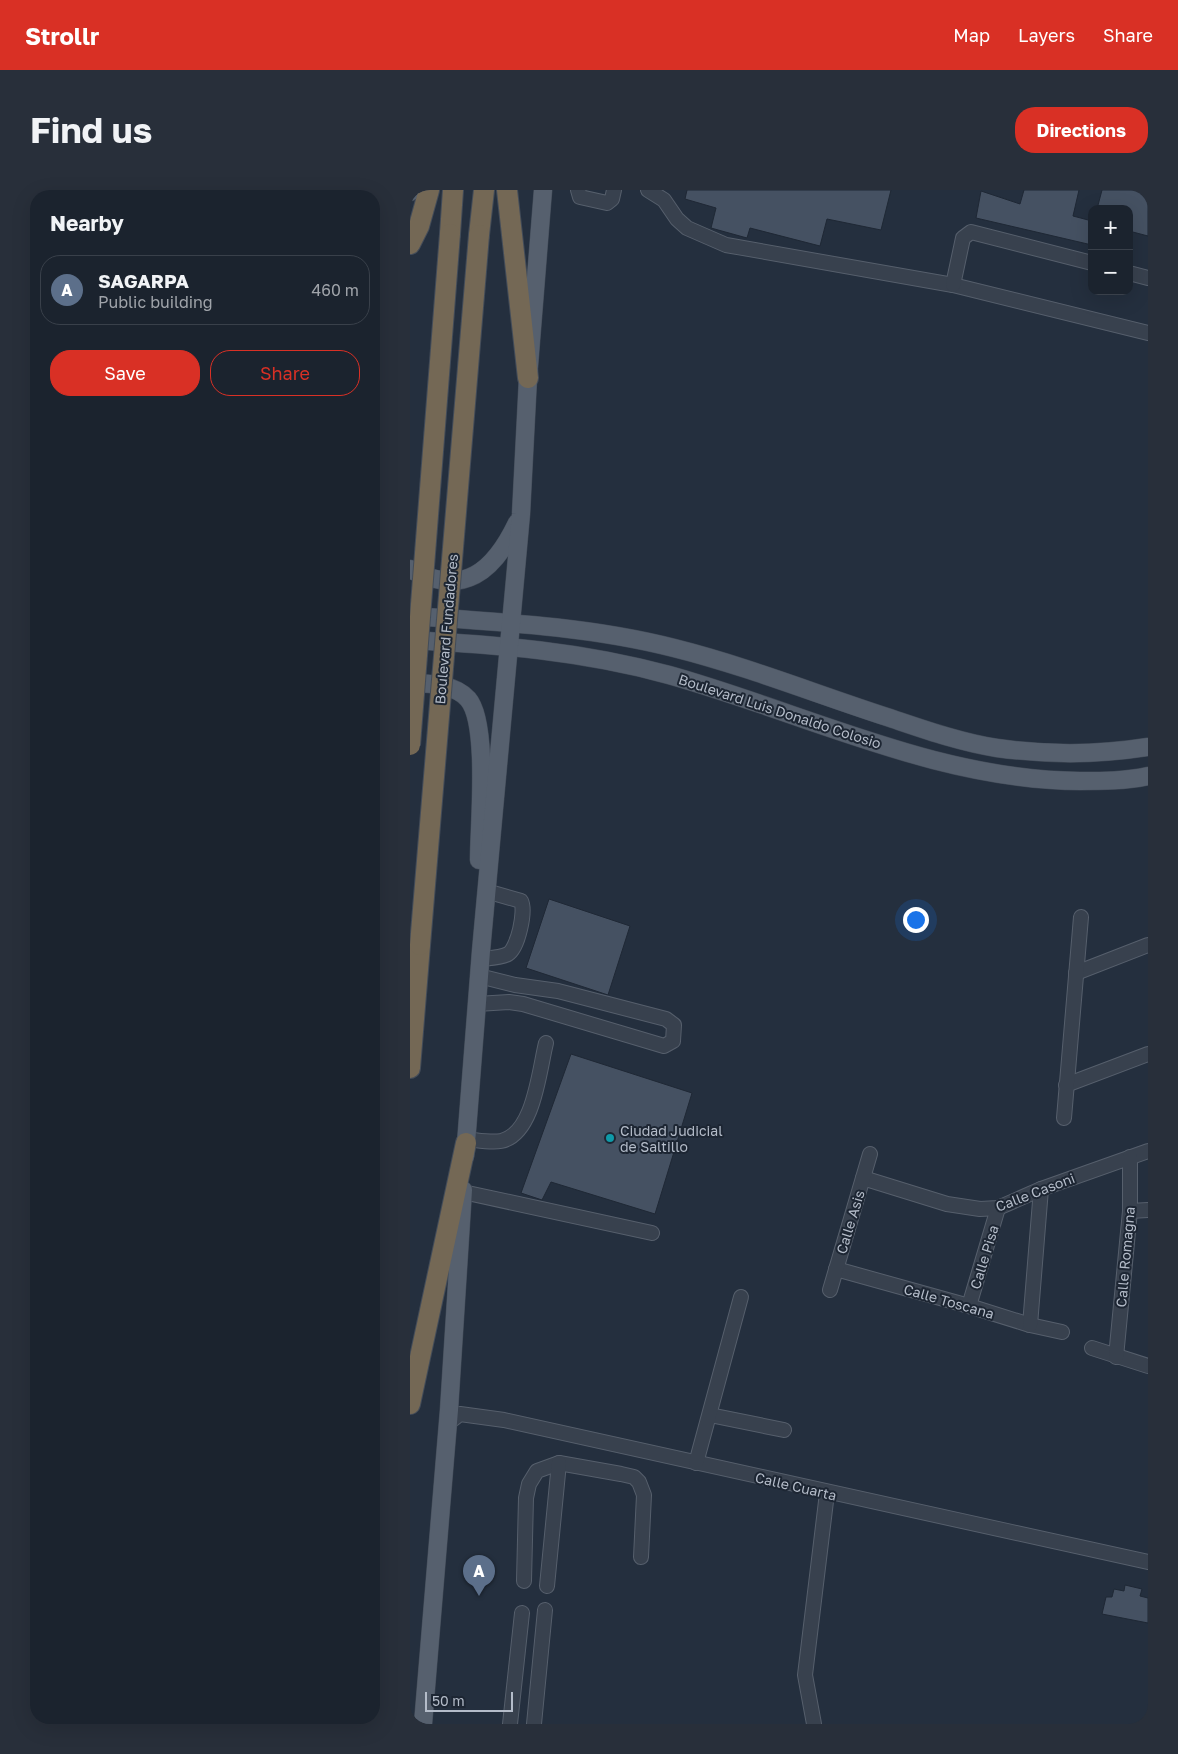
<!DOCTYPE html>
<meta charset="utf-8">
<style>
:root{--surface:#1b232e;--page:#282f3a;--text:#f1f3f6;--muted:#a0a4aa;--line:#39404a;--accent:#d93025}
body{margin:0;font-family:"Golos Text",sans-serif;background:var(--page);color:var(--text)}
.controls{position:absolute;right:15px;top:15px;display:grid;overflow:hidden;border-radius:10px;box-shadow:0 5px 20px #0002}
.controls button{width:45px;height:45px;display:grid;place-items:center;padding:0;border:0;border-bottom:1px solid var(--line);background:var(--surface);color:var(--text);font:25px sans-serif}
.scale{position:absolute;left:15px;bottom:12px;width:88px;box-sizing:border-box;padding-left:5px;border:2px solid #b4bcc9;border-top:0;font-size:14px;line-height:18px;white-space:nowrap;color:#b4bcc9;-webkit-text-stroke:4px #1d2633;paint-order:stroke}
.you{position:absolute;left:505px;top:729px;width:18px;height:18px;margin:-12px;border:4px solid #fff;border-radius:50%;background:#1a73e8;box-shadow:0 0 0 8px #1a73e833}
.badge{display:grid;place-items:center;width:32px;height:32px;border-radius:50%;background:var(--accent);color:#fff;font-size:16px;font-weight:700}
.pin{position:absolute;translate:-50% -41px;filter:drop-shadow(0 1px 2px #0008)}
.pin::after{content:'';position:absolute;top:26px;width:18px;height:15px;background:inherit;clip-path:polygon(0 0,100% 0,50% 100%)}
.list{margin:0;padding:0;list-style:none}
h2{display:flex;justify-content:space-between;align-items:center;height:65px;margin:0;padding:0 20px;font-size:21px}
h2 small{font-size:16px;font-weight:400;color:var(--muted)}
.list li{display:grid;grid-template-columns:32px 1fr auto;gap:15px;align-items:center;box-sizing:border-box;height:70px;margin:0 10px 10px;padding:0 10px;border:1px solid var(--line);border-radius:20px}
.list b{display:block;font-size:19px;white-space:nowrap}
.list p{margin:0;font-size:16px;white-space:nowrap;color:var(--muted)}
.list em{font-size:16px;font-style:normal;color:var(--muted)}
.actions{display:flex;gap:10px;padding:15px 20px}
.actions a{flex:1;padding:11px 0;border:1px solid var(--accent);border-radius:20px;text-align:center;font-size:18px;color:var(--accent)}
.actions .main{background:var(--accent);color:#fff}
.map{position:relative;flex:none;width:738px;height:1534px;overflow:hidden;border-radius:20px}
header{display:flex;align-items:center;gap:30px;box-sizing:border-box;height:70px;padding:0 25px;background:var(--accent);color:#fff}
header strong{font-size:24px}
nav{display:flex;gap:28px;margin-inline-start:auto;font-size:18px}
.intro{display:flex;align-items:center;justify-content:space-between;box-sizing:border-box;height:120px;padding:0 30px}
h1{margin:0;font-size:35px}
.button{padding:12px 22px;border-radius:20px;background:var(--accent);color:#fff;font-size:18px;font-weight:700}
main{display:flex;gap:30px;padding:0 30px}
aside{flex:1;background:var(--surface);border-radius:20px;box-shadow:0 5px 20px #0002}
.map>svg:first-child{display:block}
</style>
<header>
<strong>Strollr</strong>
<nav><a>Map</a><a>Layers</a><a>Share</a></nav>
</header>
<div class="intro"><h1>Find us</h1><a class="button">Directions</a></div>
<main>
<aside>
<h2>Nearby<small></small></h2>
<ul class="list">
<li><span class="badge" style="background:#5c6f8a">A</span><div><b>SAGARPA</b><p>Public building</p></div><em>460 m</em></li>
</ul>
<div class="actions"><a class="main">Save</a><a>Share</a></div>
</aside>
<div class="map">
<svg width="738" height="1534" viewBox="0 0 738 1534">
<rect width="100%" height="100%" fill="#242f3e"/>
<g fill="#455162" stroke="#1f2835">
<path d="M277,0H481L471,40L417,29L410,56L340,38L337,48L301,38L306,18L275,9Z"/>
<path d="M614,0H669L663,26L682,31V55L566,28L571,1L610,14Z"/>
<path d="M692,0H738V46L719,41V19H687Z"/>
<path d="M139,709L220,736L198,805L116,778Z"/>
<path d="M161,864L282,903L245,1024L141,992L132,1010L111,1003Z"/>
<path d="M715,1395L732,1399L730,1406L738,1408V1433L692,1424L696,1407H702L704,1399L714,1401Z"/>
</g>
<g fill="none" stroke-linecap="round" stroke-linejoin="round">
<g stroke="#565f6c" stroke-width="16">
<g id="minor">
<path d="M168,0L170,7L197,13L202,9L204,0"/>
<path d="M238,0L254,10L267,29L277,38L316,55L543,95L738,143"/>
<path d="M719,83L738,88"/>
<path d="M543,95L553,48L561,42L682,73"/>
<path d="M70,769C79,768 91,768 98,764C108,758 116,721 111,711L76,701"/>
<path d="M666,783L738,755"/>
<path d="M67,814L99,812L113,814L254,856L263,851L264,835L256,829L148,801L105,795L69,786"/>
<path d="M656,895L738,864"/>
<path d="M654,928L671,727"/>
<path d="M56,949C67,950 81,953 91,951C124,944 129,881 136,853"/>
<path d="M453,988L537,1014L570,1019L588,1018L631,999L738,961"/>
<path d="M53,1002L242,1043"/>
<path d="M720,1021L738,1020"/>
<path d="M426,1079L559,1116L620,1135L652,1142"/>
<path d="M420,1100L460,964"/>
<path d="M559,1116L588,1018"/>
<path d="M620,1135L631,999"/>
<path d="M682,1158L738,1176"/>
<path d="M706,1167L720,1021V967"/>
<path d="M300,1225L374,1240"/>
<path d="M37,1234L50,1224L94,1230L738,1372"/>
<path d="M286,1273L331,1107"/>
<path d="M114,1391L116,1308L119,1294L127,1281L149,1273L211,1284L224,1287L229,1292L234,1305L231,1367"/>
<path d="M137,1396L149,1273"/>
<path d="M100,1534L112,1423"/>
<path d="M124,1534L135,1420"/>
<path d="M404,1534L395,1485L417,1303"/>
</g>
</g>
<g stroke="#414a57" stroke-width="19">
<g id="major">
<path d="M0,2V0"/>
<path d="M0,379C54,408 84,381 107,333"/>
<path d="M0,426C88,432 178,436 264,458C336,476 406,504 477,527C513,539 549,552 587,558C637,565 688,565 738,557"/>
<path d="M0,450C90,455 171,461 259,485C395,523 526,590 670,591C692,591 716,591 738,586"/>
<path d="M0,493C18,493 45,494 58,509C79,533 69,636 69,670"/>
<path d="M55,966L71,761L111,324L118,188L133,0"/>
<path d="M13,1534L39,1220L53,1000"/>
</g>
</g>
<g stroke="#434c59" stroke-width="22">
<g id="highway">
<path d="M97,0L118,188"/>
<path d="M40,44L43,0"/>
<path d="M69,45L74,0"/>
<path d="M0,54L9,36L19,0"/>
<path d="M0,878L10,755"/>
<path d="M0,1214L56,953"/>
</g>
</g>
<use href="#minor" stroke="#38414e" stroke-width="14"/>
<use href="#major" stroke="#56606e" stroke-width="18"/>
<use href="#highway" stroke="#746855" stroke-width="20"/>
<g stroke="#434c59" stroke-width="22" stroke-linecap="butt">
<g id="highway-bridge">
<path d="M0,555L40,44"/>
<path d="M10,755L69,45"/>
</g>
</g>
<use href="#highway-bridge" stroke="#746855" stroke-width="20"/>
</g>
<circle fill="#0f9aa8" stroke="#1d2633" stroke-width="2" cx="200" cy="948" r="5"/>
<g text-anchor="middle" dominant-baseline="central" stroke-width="4" stroke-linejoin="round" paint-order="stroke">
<g font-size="14" fill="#b4bcc9" stroke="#1d2633">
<text transform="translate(36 439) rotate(-85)">Boulevard Fundadores</text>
<text transform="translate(370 521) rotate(18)">Boulevard Luis Donaldo Colosio</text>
<text transform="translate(625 1002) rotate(-21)">Calle Casoni</text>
<text transform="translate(440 1032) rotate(-73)">Calle Asis</text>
<text transform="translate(574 1067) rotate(-73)">Calle Pisa</text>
<text transform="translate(715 1067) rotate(-85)">Calle Romagna</text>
<text transform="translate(539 1111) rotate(16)">Calle Toscana</text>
<text transform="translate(386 1296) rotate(13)">Calle Cuarta</text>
</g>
<g font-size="14" fill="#b4bcc9" stroke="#1d2633" text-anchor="start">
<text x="210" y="940">Ciudad Judicial<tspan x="210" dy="16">de Saltillo</tspan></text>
</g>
</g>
</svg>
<div class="controls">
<button>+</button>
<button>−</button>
</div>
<div class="scale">50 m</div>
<div class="you"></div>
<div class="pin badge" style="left:69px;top:1406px;background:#5c6f8a">A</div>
</div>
</main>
